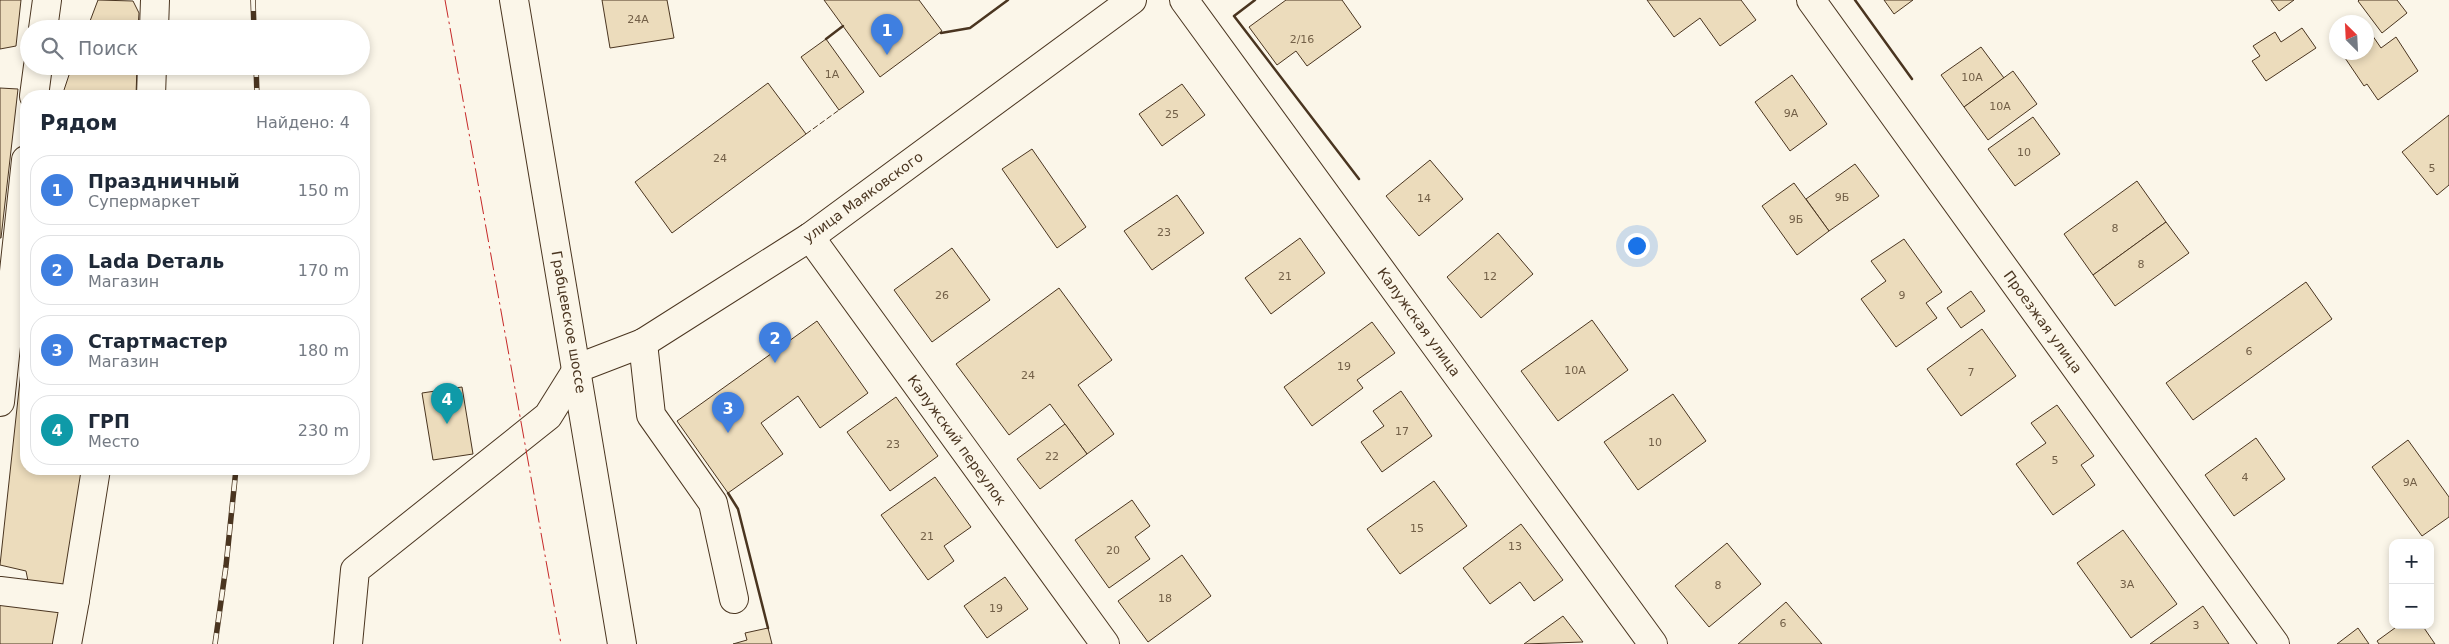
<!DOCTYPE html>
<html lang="ru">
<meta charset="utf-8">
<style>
:root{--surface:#fff;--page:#f6f6f7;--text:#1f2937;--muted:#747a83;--line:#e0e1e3;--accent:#ea580c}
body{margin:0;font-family:"DejaVu Sans",sans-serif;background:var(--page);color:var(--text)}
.controls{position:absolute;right:15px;bottom:15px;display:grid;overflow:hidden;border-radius:10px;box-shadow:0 2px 8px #0003}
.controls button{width:45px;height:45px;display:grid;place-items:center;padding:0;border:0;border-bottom:1px solid var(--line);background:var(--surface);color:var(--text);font:25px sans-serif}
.compass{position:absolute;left:2329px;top:15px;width:45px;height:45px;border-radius:50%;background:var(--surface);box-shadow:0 2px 8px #0003;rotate:336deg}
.you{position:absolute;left:1636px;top:245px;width:18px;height:18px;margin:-12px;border:4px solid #fff;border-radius:50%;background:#1a73e8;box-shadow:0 0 0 8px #1a73e833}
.badge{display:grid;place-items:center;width:32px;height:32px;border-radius:50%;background:var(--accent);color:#fff;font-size:16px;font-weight:700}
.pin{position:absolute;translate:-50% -41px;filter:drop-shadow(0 1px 2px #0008)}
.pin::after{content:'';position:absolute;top:26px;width:18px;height:15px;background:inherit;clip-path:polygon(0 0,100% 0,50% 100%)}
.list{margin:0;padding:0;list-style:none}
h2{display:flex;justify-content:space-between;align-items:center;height:65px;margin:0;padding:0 20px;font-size:21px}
h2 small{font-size:16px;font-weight:400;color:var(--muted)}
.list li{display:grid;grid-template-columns:32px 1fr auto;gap:15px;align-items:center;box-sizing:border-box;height:70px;margin:0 10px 10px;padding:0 10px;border:1px solid var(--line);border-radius:20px}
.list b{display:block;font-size:19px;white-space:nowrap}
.list p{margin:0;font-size:16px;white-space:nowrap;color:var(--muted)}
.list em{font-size:16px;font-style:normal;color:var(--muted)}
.icon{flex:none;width:28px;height:28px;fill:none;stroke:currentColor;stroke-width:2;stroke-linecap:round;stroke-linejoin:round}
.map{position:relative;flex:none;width:2449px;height:644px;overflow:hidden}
.search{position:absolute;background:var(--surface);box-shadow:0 2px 8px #0003;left:20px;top:20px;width:350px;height:55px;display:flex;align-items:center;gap:12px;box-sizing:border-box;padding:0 18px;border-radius:28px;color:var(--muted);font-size:19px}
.panel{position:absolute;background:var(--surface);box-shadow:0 2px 8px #0003;left:20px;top:90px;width:350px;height:385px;border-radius:20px}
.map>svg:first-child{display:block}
</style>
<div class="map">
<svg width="2449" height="644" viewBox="0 0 2449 644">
<rect width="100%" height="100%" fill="#fbf6e9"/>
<g fill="#ecdcbc" stroke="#4a3520">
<path d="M0,0H21L16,46L0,49Z"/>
<path d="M98,0L133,1L139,13L138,29H87Z"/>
<path d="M602,0H667L674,38L610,48Z"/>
<path d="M824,0H919L942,31L880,77Z"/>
<path d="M1286,0H1342L1361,27L1307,66L1296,51L1277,65L1249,27Z"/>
<path d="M1647,0H1741L1756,20L1720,46L1700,18L1674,37Z"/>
<path d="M1884,0H1913L1894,14Z"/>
<path d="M2271,0H2294L2279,11Z"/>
<path d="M2359,0H2397L2407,13L2382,33L2358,1Z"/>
<path d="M2302,28L2316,48L2266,81L2252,61L2260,56L2253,46L2275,32L2281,42Z"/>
<path d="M2368,29L2381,48L2396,37L2418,71L2378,100L2367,84L2364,86L2341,52H2366Z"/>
<path d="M826,39L864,92L839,110L801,57Z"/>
<path d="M1981,47L2004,78L1964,107L1941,75Z"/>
<path d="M72,66H137L136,96H62Z"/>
<path d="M2013,71L2037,104L1988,140L1964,107Z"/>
<path d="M1792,75L1827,124L1790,151L1755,102Z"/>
<path d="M768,83L806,134L672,233L635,182Z"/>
<path d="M1182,84L1205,115L1162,146L1139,114Z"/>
<path d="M0,88L18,89L1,238H0Z"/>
<path d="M2449,115V185L2437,195L2402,152Z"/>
<path d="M2033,117L2060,154L2015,186L1988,149Z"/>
<path d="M1032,149L1086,227L1057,248L1002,169Z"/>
<path d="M1430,160L1463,199L1419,236L1386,196Z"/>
<path d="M1855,164L1879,196L1829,231L1806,199Z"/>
<path d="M2137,181L2166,222L2093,275L2064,234Z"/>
<path d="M1794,183L1829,231L1797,255L1762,206Z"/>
<path d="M1177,195L1204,233L1152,270L1124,231Z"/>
<path d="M2166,222L2189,253L2115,306L2093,275Z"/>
<path d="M1498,233L1533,274L1481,318L1447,277Z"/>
<path d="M1300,238L1325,273L1271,314L1245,278Z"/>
<path d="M1904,239L1942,292L1926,303L1937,318L1896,347L1861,299L1886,281L1871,261Z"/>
<path d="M952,248L990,300L932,342L894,290Z"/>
<path d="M2306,282L2332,319L2193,420L2166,383Z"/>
<path d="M1059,288L1112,360L1078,385L1114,434L1087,454L1050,404L1009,435L956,364Z"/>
<path d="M1971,291L1985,311L1961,328L1947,308Z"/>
<path d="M1592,320L1628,370L1558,421L1521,371Z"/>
<path d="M817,321L868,393L820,428L798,396L761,423L783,454L728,493L677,421Z"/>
<path d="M1372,322L1395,353L1357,380L1363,388L1312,426L1284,387Z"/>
<path d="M26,325V469H82L64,588L29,586L26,571L0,565Z"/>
<path d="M1982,329L2016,376L1961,416L1927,369Z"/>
<path d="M462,387L473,454L433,460L422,393Z"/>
<path d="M1401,391L1432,436L1382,472L1361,442L1384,426L1373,411Z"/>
<path d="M1673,394L1706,441L1638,490L1604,442Z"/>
<path d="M896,397L938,456L890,491L847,432Z"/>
<path d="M2057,405L2094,456L2081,465L2095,485L2053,515L2016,464L2046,443L2031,423Z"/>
<path d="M1065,424L1087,454L1040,489L1017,459Z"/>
<path d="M2256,438L2285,479L2234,516L2205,475Z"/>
<path d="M2408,440L2449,497V517L2422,536L2372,467Z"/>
<path d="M935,477L971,527L944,546L954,561L928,580L881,515Z"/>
<path d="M1434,481L1467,526L1400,574L1367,529Z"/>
<path d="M1132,500L1150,526L1135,537L1150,559L1109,588L1075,540Z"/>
<path d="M1521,524L1563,580L1534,601L1520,582L1490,604L1463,568Z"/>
<path d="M2123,530L2177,604L2131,638L2077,563Z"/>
<path d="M1727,543L1761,584L1709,627L1675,586Z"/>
<path d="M1182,555L1211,596L1148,642L1118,601Z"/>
<path d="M1005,577L1028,609L987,638L964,606Z"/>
<path d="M1786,602L1822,644H1738Z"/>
<path d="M0,603L60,611L54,644H0Z"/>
<path d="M2203,606L2229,644H2150Z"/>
<path d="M1563,616L1583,642L1524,644Z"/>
<path d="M2399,625H2422L2435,644H2379L2377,641Z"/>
<path d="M768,628L772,644H733L747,640L745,633Z"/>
<path d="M2358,628L2369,644H2337Z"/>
</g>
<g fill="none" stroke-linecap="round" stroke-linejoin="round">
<g stroke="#4a3520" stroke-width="30">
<g id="minor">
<path d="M1184,0L1653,644"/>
<path d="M1811,0L2275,644"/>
<path d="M43,29L47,0"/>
<path d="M154,29L155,0"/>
<path d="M34,96L38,66"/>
<path d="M151,96L152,66"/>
<path d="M810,237L1105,644"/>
<path d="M643,343L651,415L713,503L734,599"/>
<path d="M0,402L26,160"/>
<path d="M0,591L75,600L67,644"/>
<path d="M75,600L96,469"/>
<path d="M348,644L355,570L548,416L578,368L643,343L810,237L1132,0"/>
</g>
</g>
<g stroke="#4a3520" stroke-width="30">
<path id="major" d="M514,0L622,644"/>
</g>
<use href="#minor" stroke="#fbf6e9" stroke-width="28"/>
<use href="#major" stroke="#fbf6e9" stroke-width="28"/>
<g stroke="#4a3520" stroke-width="5.5">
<g id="rail">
<path d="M253,0L254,29"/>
<path d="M256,66L257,96"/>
<path d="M215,644L226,566L236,469"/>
</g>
</g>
<use href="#rail" stroke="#fbf6e9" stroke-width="4" stroke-dasharray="11" stroke-linecap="butt"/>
<path stroke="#4a3520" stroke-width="1" stroke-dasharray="6 2.5" stroke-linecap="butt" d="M806,134L839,110"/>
<g stroke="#4a3520" stroke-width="2.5">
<path d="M1255,0L1234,16L1359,179"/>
<path d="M1855,0L1912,79"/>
<path d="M941,33L970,28L1008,0"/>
<path d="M826,39L843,26"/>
<path d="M728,493L738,509L768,628"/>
</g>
<path stroke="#c62828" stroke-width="1" stroke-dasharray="18 4 2.5 4" stroke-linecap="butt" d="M445,0L561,644"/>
</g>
<g text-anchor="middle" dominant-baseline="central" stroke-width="4" stroke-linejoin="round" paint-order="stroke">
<g font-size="11" fill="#725f47">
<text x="638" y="19">24А</text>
<text x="1302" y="39">2/16</text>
<text x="832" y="74">1А</text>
<text x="1972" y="77">10А</text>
<text x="2000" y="106">10А</text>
<text x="1791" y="113">9А</text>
<text x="1172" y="114">25</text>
<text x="2024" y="152">10</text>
<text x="720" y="158">24</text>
<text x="2432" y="168">5</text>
<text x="1842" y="197">9Б</text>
<text x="1424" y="198">14</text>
<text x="1796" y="219">9Б</text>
<text x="2115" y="228">8</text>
<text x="1164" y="232">23</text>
<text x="2141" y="264">8</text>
<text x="1285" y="276">21</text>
<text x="1490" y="276">12</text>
<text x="942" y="295">26</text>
<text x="1902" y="295">9</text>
<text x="2249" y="351">6</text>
<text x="1344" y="366">19</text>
<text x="1575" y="370">10А</text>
<text x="1971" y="372">7</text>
<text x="1028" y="375">24</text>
<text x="1402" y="431">17</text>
<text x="1655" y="442">10</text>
<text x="893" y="444">23</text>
<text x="1052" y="456">22</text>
<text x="2055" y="460">5</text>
<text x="2245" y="477">4</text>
<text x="2410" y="482">9А</text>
<text x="1417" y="528">15</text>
<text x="927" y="536">21</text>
<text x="1515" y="546">13</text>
<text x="1113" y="550">20</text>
<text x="2127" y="584">3А</text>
<text x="1718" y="585">8</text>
<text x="1165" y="598">18</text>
<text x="996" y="608">19</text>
<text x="1783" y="623">6</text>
<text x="2196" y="625">3</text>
</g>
<g font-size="14" fill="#4a3520" stroke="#fbf6e9">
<text transform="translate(863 197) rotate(-36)">улица Маяковского</text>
<text transform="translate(569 322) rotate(80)">Грабцевское шоссе</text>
<text transform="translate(1419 322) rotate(54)">Калужская улица</text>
<text transform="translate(2043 322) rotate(54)">Проезжая улица</text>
<text transform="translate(957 440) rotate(54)">Калужский переулок</text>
</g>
</g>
</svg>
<div class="controls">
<button>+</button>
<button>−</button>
</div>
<svg class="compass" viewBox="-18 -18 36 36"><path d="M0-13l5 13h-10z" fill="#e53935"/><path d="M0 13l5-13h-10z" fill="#747a83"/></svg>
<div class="you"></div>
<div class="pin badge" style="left:887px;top:55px;background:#3f7fe0">1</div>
<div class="pin badge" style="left:775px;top:363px;background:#3f7fe0">2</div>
<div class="pin badge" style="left:728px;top:433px;background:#3f7fe0">3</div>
<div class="pin badge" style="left:447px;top:424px;background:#0f9aa8">4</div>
<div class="search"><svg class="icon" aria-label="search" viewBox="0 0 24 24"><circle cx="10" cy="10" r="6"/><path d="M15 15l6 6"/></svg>Поиск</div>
<section class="panel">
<h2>Рядом<small>Найдено: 4</small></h2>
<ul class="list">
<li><span class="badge" style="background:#3f7fe0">1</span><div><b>Праздничный</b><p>Супермаркет</p></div><em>150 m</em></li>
<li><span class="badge" style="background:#3f7fe0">2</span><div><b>Lada Dеталь</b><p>Магазин</p></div><em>170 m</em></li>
<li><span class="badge" style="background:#3f7fe0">3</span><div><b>Стартмастер</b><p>Магазин</p></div><em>180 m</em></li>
<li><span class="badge" style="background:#0f9aa8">4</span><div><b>ГРП</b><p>Место</p></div><em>230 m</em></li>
</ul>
</section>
</div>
